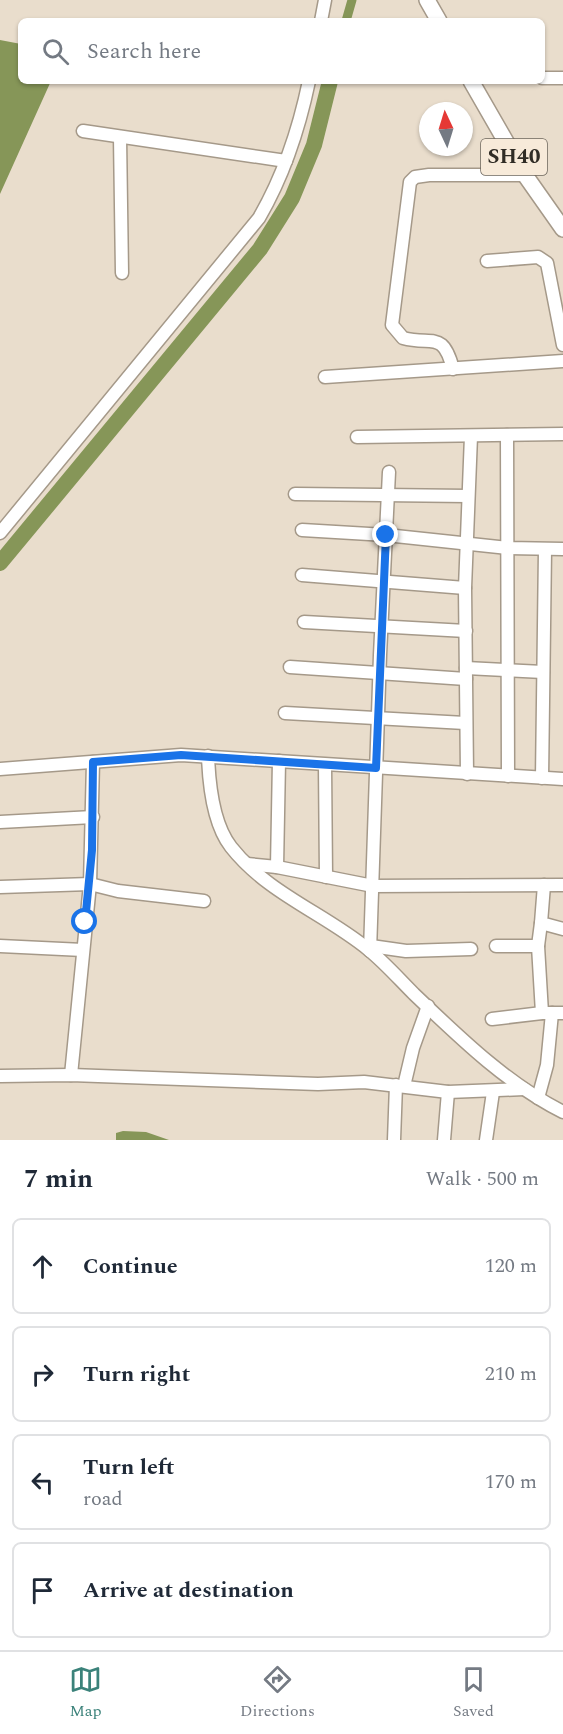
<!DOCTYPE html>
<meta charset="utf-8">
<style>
:root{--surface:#fff;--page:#f2f2f3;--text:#1f2937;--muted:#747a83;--line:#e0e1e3;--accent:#3b827a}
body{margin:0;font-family:Spectral,serif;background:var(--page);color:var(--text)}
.compass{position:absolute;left:419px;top:102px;width:54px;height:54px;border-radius:50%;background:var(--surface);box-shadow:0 2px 4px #0004;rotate:356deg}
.stop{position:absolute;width:18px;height:18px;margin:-14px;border:4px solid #1a73e8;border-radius:50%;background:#fff}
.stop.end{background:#1a73e8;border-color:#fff;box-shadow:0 2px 6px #0008}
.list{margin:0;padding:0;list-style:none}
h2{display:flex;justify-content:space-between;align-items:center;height:78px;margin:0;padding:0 24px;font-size:26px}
h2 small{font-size:20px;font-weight:400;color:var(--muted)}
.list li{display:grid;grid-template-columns:39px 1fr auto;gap:18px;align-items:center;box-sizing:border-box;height:96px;margin:0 12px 12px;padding:0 12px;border:2px solid var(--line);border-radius:9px}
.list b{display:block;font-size:22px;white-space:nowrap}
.list p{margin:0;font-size:20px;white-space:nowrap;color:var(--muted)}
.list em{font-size:20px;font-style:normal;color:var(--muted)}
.icon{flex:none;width:33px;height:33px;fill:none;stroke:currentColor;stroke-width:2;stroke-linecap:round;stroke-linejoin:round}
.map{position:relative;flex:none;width:563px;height:1140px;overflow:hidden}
.search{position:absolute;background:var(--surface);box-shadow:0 2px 4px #0004;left:18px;right:18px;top:18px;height:66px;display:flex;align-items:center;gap:15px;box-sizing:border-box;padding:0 21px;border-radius:9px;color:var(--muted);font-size:22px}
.sheet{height:510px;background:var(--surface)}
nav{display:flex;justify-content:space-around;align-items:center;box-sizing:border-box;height:84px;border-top:2px solid var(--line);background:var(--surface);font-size:16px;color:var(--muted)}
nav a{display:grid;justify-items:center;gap:3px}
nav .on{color:var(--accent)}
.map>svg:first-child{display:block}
</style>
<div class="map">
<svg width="563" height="1140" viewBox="0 0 563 1140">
<rect width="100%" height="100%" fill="#e9ddcc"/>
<g fill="#869658">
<path d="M0,40L21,44V81H51L0,194Z"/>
<path d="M123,1131L146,1132L169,1140H116V1133Z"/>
</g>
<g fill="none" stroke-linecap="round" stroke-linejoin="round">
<path stroke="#869658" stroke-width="9" d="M346,21L352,0"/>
<path stroke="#869658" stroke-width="16" d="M0,563L260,249L292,198L314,145L330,81"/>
<g stroke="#a59989" stroke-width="15">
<g id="minor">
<path d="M321,21L325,0"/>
<path d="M542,78H563"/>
<path d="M83,131L286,161"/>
<path d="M120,137L122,273"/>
<path d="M487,261L538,257L547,263L563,345"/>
<path d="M453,369C443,330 433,346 403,338L392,325L410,182L415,177L429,175H525"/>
<path d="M325,377L563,361"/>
<path d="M507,435L508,776"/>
<path d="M357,437L563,434"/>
<path d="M295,494L468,496"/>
<path d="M302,530L386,535L508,548L563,549"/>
<path d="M0,533L259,218C284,175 299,129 309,81"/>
<path d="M302,575L465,588"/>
<path d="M304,622L466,631"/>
<path d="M290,667L466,679"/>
<path d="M466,668L543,672"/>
<path d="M285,713L465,723"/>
<path d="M208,756C209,784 213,824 231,847C268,894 324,913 369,950C385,963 399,979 414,994C459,1037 507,1084 563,1112"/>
<path d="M325,765L326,877"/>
<path d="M0,769L181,755L563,779"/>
<path d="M467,774L465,588L471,436"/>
<path d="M542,778L545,550"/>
<path d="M0,822L93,817"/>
<path d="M247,864L277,867L373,886L563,885"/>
<path d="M277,867L279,761"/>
<path d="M544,885L541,923L563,929"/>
<path d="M0,887L90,884L118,891L204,901"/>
<path d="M0,946L83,950"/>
<path d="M371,946L406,951L471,949"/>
<path d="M496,946H538L541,923"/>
<path d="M538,946L542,1013H563"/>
<path d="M370,951L380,655L389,472"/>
<path d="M492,1019L542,1013"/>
<path d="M71,1075L90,884L93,762"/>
<path d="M0,1076L71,1075L318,1084L364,1082L448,1092L524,1089"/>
<path d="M404,1086L413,1048L428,1006"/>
<path d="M538,1098L547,1065L552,1013"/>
<path d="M394,1140L396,1085"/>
<path d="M444,1140L448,1092"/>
<path d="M486,1140L493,1092"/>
</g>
</g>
<g stroke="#a59989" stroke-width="18">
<g id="major">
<path d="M427,0L439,21"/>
<path d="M471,81L525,175L563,229"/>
</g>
</g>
<use href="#minor" stroke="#fff" stroke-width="12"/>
<use href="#major" stroke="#fff" stroke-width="15"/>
</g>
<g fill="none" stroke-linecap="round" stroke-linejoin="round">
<path stroke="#1a73e8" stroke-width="8" d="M85,922L92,850L93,762L181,755L376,768L386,535"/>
</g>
<g text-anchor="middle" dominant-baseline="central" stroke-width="6" stroke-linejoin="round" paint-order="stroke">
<rect fill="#f7ead9" stroke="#6c655b" stroke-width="1.5" x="481" y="139" width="66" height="36" rx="4.5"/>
<g font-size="21" font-weight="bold" fill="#302c25">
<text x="514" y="157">SH40</text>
</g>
</g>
</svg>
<svg class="compass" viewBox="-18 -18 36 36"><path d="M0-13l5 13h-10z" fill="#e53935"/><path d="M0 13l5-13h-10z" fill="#747a83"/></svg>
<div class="stop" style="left:85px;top:922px"></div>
<div class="stop end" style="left:386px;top:535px"></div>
<div class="search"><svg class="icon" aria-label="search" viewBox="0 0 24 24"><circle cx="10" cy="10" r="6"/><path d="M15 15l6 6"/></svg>Search here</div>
</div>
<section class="sheet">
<h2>7 min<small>Walk · 500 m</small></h2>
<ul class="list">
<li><svg class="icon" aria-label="ahead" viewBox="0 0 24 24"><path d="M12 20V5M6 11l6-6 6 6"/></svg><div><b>Continue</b></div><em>120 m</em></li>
<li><svg class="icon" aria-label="right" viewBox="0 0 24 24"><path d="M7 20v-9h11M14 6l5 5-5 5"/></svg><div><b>Turn right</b></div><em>210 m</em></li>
<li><svg class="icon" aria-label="left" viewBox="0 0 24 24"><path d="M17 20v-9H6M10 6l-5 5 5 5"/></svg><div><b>Turn left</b><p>road</p></div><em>170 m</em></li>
<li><svg class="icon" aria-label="arrive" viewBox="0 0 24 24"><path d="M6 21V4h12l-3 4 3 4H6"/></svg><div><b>Arrive at destination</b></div></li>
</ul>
</section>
<nav>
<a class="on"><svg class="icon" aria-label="map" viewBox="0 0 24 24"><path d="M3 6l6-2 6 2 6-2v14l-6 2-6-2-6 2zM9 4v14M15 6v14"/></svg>Map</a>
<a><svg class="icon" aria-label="directions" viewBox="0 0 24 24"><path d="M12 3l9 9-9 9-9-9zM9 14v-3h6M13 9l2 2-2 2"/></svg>Directions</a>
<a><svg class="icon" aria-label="saved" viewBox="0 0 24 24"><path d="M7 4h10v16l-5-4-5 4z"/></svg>Saved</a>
</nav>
